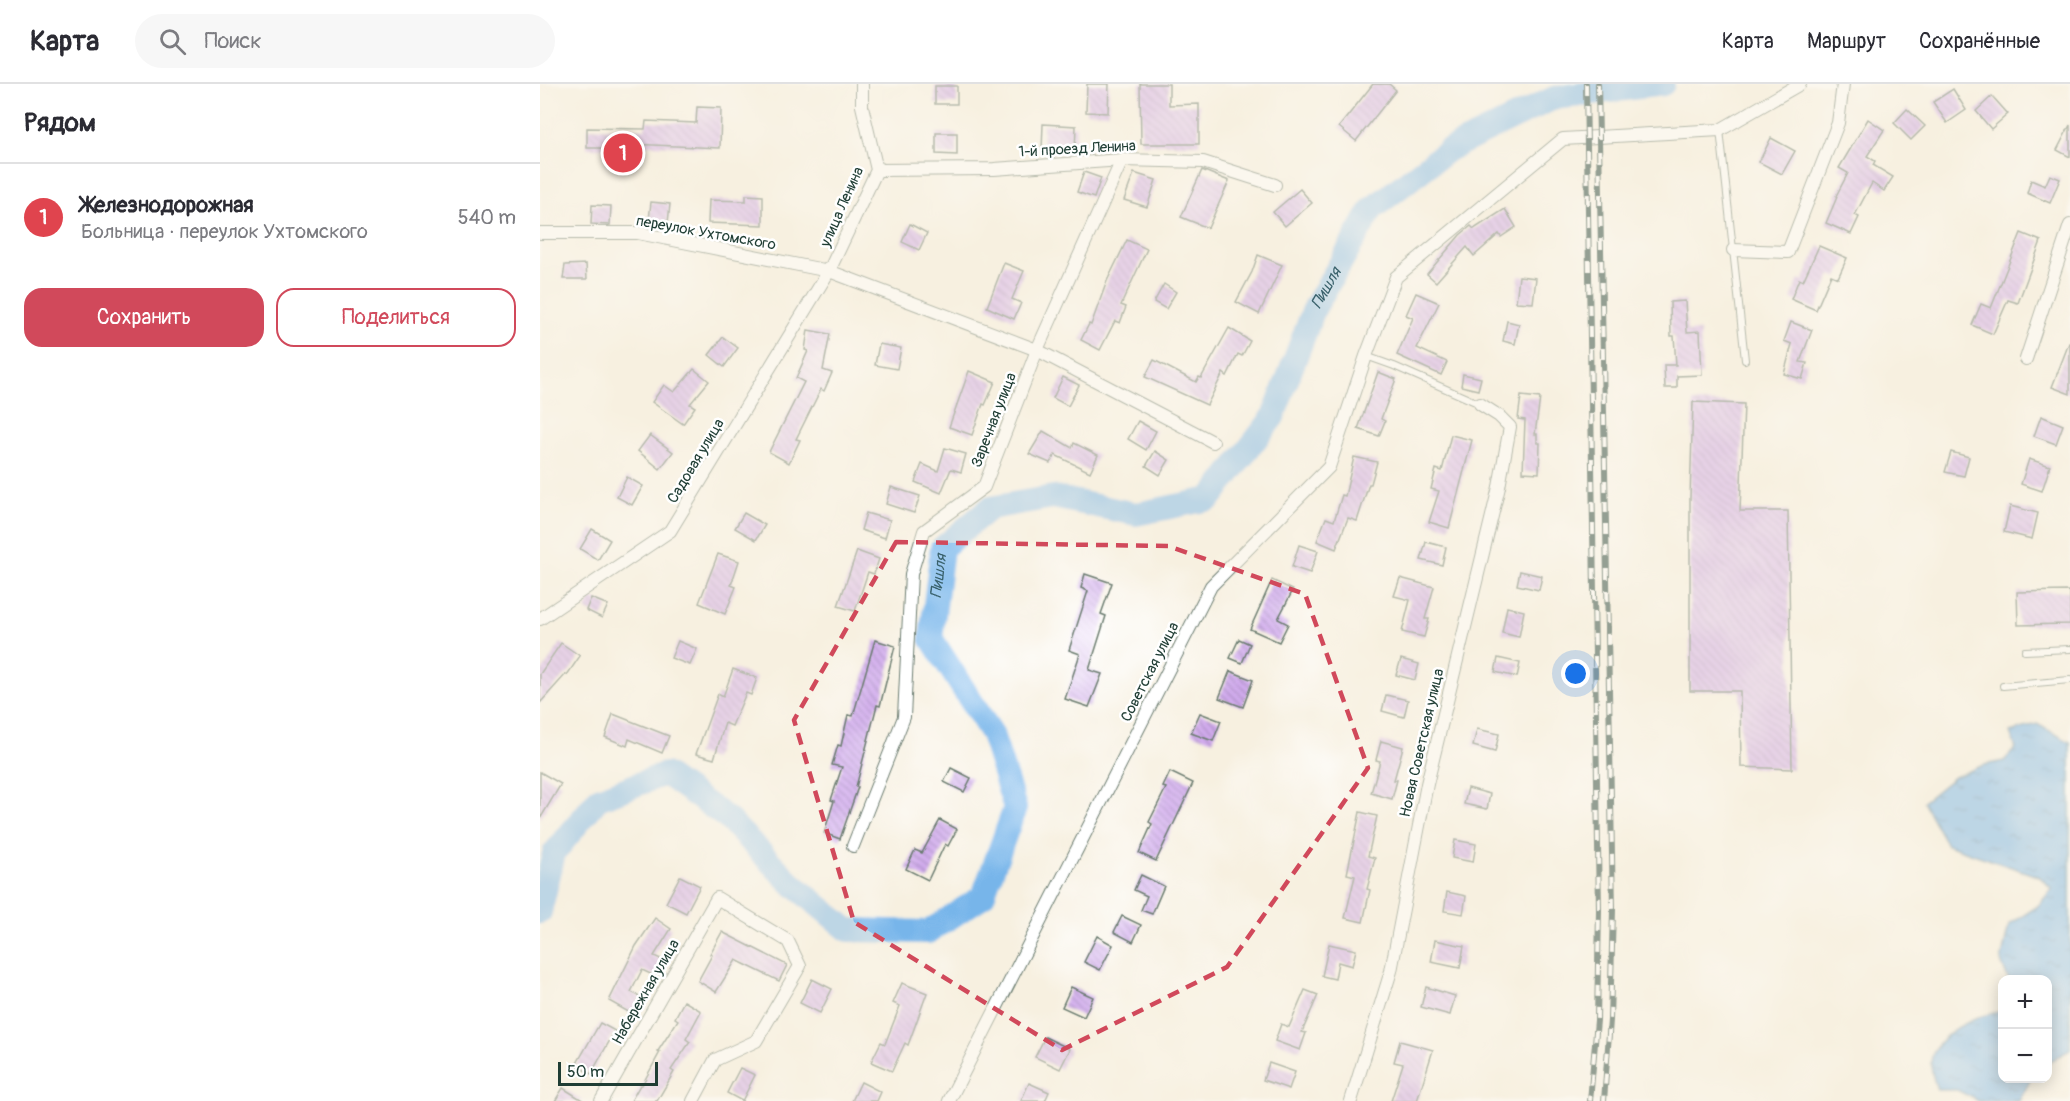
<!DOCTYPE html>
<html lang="ru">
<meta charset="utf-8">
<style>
:root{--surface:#fff;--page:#f7f7f7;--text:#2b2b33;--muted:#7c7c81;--line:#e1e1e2;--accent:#d1495b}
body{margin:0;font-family:Pangolin,sans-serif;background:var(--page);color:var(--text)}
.controls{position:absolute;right:18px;bottom:18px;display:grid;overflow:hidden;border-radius:12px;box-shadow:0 3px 15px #0003}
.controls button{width:54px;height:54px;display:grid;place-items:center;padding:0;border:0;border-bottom:2px solid var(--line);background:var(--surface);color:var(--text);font:30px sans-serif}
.scale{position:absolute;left:18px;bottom:15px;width:100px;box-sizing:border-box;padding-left:6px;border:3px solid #1f3d34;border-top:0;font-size:16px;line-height:21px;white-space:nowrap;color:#1f3d34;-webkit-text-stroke:4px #fff;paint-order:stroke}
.you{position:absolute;left:1036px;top:590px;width:21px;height:21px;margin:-15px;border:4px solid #fff;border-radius:50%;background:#1a73e8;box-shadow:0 0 0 9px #1a73e833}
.badge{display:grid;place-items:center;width:39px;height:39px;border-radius:50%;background:var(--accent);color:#fff;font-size:20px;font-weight:700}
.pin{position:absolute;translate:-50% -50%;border:3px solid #fff;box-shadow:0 2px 6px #0006}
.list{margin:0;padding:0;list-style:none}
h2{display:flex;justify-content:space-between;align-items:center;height:78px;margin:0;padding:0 24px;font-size:26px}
h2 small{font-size:20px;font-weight:400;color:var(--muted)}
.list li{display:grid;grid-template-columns:39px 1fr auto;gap:18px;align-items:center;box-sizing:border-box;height:108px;padding:0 24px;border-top:2px solid var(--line)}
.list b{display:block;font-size:22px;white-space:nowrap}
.list p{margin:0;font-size:20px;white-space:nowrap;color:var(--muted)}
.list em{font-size:20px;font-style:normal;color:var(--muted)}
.actions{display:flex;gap:12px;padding:18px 24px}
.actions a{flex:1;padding:14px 0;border:2px solid var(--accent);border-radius:18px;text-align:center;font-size:21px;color:var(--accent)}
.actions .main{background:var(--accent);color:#fff}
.icon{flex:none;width:33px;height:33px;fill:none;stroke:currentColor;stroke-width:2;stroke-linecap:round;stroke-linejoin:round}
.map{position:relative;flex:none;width:1530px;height:1017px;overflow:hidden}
header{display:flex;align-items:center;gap:36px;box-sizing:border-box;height:84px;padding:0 30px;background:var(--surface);border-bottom:2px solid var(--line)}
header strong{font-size:28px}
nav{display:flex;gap:33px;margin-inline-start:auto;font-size:21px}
.search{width:420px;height:54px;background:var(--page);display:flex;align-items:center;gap:15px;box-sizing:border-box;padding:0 21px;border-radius:33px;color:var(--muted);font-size:22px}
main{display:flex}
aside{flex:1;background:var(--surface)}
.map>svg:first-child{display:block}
</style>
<header>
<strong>Карта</strong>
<div class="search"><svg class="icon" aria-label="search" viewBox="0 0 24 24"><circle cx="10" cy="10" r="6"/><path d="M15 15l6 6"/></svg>Поиск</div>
<nav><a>Карта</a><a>Маршрут</a><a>Сохранённые</a></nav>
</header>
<main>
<aside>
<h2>Рядом<small></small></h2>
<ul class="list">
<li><span class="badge" style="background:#e0444e">1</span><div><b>Железнодорожная</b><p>Больница · переулок Ухтомского</p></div><em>540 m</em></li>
</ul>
<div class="actions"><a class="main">Сохранить</a><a>Поделиться</a></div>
</aside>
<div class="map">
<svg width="1530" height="1017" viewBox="0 0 1530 1017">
<defs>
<pattern id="water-ripples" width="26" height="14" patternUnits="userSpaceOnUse" patternTransform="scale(1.5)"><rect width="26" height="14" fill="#77b5ea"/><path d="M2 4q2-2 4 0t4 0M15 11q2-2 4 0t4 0" fill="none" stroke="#6194be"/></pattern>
<pattern id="building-back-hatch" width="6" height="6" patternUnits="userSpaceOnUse" patternTransform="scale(1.5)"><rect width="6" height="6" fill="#d1abed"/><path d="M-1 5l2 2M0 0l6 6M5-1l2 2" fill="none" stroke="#a98cc1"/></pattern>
</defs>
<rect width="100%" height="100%" fill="#fff"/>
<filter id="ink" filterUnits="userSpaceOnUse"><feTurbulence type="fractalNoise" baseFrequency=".0167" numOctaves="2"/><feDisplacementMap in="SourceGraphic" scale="12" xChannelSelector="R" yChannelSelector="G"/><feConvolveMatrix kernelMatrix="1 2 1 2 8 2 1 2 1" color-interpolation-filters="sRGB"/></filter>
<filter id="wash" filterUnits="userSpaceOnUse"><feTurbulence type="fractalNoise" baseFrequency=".008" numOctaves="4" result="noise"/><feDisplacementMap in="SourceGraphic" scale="24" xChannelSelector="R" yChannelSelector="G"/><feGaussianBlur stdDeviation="1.35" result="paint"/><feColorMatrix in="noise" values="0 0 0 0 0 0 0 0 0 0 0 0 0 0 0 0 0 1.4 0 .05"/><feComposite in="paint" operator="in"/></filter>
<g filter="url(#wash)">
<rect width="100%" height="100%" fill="#f7f0e0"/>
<g fill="url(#water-ripples)" stroke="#4b798f" stroke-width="1.5">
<path d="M1497,640L1530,658V964L1528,967L1508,978V896L1468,895L1461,877L1469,841L1498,822L1512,805L1500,793L1407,761L1383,718L1414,693L1444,681L1464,677L1476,664L1470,648Z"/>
<path d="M1462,927V994L1491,995L1479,1017H1439L1417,1006H1397C1395,998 1390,986 1391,978C1395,948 1437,932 1462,927Z"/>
</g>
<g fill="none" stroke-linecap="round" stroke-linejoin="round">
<path stroke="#77b5ea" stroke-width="24" id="s1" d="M0,828L14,769L58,715L125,690L187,734L250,798L308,846L388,848L443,812L475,724L452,650L391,554L402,464L450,424L513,413L596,430L670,415L733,333L774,225L832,125L908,66L1014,14L1123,0"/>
</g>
<g id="blocks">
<g fill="url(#building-back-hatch)">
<path d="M547,0H569L568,29L546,28Z"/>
<path d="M600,0H629V21L659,20V60H601Z"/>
<path d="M833,0H849L856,6L816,57L799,43Z"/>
<rect x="395" y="2" width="22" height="18"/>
<path d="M1413,5L1426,26L1407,39L1393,18Z"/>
<path d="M1452,12L1468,30L1451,45L1436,27Z"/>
<path d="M157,23L181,24L180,64L91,60V64H47V44L105,45L106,37L156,39Z"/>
<path d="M1367,25L1385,42L1371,56L1354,39Z"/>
<path d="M1328,35L1344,46L1327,72L1335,77L1333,81L1353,93L1344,107L1332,99L1315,131L1319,133L1311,150L1286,139L1297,113L1296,112L1308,89L1299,84Z"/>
<path d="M503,40L536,42L535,68L502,66Z"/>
<path d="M1530,41V73L1517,66Z"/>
<path d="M396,49H417V71L396,70Z"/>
<path d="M1231,54L1255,67L1242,90L1219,78Z"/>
<path d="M662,86L689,97L668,144L641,133Z"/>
<path d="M544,88L561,94L554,114L537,108Z"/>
<path d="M594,89L616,96L607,123L584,116Z"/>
<path d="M1510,91L1520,95L1510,119L1487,109L1491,96L1505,102Z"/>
<path d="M760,105L772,119L745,142L733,128Z"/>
<path d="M206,111L223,112V141L168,139L169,116L206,117Z"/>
<path d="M111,118L130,120L128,139L109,136Z"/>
<path d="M52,121L71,122L70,141L51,140Z"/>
<path d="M965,125L976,143L961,153L959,150L934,172L927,163L896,198L887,190L920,151L931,142L934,145Z"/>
<path d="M370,140L387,149L379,166L362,158Z"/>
<path d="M1481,149L1501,157L1478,219L1468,216L1453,250L1432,241L1441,220L1451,224Z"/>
<path d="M587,156L607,165L581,221L586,223L580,239L575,237L560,266L541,256L549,240L551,241L567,197Z"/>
<path d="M1279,162L1307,174L1298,194L1291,191L1276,226L1251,215L1259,195L1263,197Z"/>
<path d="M718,171L742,181L719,230L696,218L712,188Z"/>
<path d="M464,179L484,187L472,215L481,219L474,235L447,223Z"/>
<path d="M46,180L47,195H23L25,181Z"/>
<path d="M979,192L996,194L993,219L976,218Z"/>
<path d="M624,200L636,208L626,225L614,218Z"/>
<path d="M876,209L899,219L877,264L907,278L901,291L857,271L873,234L866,231Z"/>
<path d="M1145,217L1147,248L1160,247L1162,291L1137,292V304H1125L1124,281H1136L1134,252H1131L1130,218Z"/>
<path d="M967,237L979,240L975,260L963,257Z"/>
<path d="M1251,238L1272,246L1260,278L1267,279L1262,295L1244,290L1252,260L1244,257Z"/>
<path d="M689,244L710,257L702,272L698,270L687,292L683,289L667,321L605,293L614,276L656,298L659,293L661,294Z"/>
<path d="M268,246L290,250L283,286L292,289L284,307L281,305L256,355L260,356L249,379L229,368L264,298L256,294L268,267L265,266Z"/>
<path d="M183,253L198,264L184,283L169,271Z"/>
<path d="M1529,259H1530V310L1512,303Z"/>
<path d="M339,260L361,264L357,285L335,281Z"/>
<path d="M154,285L169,297L150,320L155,323L143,340L112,318L124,301L134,308Z"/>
<path d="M429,287L455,298L445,321L443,320L432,351L409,343Z"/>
<path d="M838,288L856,295L841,335L845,337L839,352L818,345Z"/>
<path d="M923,290L941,294L938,306L921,302Z"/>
<path d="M523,293L539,301L528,322L513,314Z"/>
<path d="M981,312L1000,314L995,350H997V359H1000L999,389L983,388L985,336L978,335Z"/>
<path d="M1153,318L1204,320L1200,427H1248L1252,685L1201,683L1200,607H1150V414Z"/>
<path d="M1501,332L1523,341L1516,360L1494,352Z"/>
<path d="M598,337L616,347L606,366L588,355Z"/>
<path d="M503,347L532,364L534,359L558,371L550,388L515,371L510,379L489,370Z"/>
<path d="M110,351L133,368L120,385L98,367Z"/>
<path d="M911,351L932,356L909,444L889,438L899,407L891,405L896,385L902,387Z"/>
<path d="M405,364L426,370L421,388L411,385L401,409L375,398L382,380L398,387Z"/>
<path d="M615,367L629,376L620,391L606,382Z"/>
<path d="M1411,368L1429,373L1424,392L1405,388Z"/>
<path d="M814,373L837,378L831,400H829L817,437L808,434L796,465L777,457L786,434L794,437L802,411L805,412Z"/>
<path d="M1489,375L1510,382L1502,407L1481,400Z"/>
<path d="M87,393L103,402L92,421L77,413Z"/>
<path d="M351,403L380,412L374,429L346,420Z"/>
<path d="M1470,422L1498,429L1492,455L1464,448Z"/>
<path d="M204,429L225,441L216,456L195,444Z"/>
<path d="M326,429L350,436L345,454L321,446Z"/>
<path d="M52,445L70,456L58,476L40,465Z"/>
<path d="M886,458L906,463L902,481L881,476Z"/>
<path d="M759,461L778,467L770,489L752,483Z"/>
<path d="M317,467L339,475L334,490L328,488L315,527L298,522Z"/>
<path d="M178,470L199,477L191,501L196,503L185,530L159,519Z"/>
<path d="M980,487L1002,492L999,506L977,501Z"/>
<path d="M545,490L572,499L561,530L566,532L549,586L562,590L549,623L525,615L540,570L529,566L548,507L541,504Z"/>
<path d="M860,494L894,503L885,535H889L884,553L862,548L870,516L854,512Z"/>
<path d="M732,496L753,506L738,535L748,540L739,558L710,545Z"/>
<path d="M1530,507V540L1478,541L1477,508Z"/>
<path d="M51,514L68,521L62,534L46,526Z"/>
<path d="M967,523L984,527L979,553L962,549Z"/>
<path d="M699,555L710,560L702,579L690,574Z"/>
<path d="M335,556L355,562L340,622L337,621L316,703H318L300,755L284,749L294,717L291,716L302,683L292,681L298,661L301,662L308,631L313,632Z"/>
<path d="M138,557L157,565L150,581L131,574Z"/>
<path d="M21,559L40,572L27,591L26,590L0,619V590Z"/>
<path d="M958,574L980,579L977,593L955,588Z"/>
<path d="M861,575L879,580L875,596L856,591Z"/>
<path d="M193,585L217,594L211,611L206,609L192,642L185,639L174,675L156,670L178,610L183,613Z"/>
<path d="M690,587L713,596L703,623L679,614Z"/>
<path d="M846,611L868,616L864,633L842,627Z"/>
<path d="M660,629L681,637L673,657L651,649Z"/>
<path d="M73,630L129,652L122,669L89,655L87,662L65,653Z"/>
<path d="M937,645L959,650L955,668L933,662Z"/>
<path d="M841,657L863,663L854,696H857L852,715L831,709L840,677L836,676Z"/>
<path d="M411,684L431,694L424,708L404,698Z"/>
<path d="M0,688L21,700L0,735Z"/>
<path d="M630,688L653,699L616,777L599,769L612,740L609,738L626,704L623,703Z"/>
<path d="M928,704L950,710L947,725L924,720Z"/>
<path d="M820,728L837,732L828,772L835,774L827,805L830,806L823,838L805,834L815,792L807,790Z"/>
<path d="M400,736L417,745L408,762L405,760L388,796L366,785L375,766L382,769Z"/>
<path d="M915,756L936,760L933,778L912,774Z"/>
<path d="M601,791L624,802L612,830L601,826L607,812L594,806Z"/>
<path d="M140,792L160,802L146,829L126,819Z"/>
<path d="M907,808L926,812L923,830L904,827Z"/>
<path d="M582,832L601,841L593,858L574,848Z"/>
<path d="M115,834L131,845L114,872L123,876L115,892L102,886L91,908L101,913L92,930L69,917L96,862Z"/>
<path d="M182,848L247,881L239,897L196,876L176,908L158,897L172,871L170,870Z"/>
<path d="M557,852L573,861L560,886L544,878Z"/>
<path d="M895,856L924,862L920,884L891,878Z"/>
<path d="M789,860L816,866L812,882L798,878L795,895L782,892Z"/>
<path d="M272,895L292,905L280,929L260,919Z"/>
<path d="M362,899L387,909L368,961L365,959L352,987L331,978L341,958L345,960L360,922L353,919Z"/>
<path d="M531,903L553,913L544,933L522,923Z"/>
<path d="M886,903L915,912L910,931L881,923Z"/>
<path d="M765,906L778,911L762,948L766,949L760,966L735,957L741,940L749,943Z"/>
<path d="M144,917L161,927L146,955L150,958L131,986L134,988L117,1017H91L100,1001H102L120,968L118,967L138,936L135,934Z"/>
<path d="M60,939L75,947L51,990L36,981Z"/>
<path d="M505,953L530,965L520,985L495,973Z"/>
<path d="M860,957L893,966L877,1017H851L863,980L854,978Z"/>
<path d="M729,979L755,988L749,1005L723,996Z"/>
<path d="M200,984L215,991L202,1017L187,1009Z"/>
<path d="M321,998L341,1008L337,1017H312Z"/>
<path d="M489,999L509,1008L505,1017H481Z"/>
<path d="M23,1004L44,1017H15Z"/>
</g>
</g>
</g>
<g filter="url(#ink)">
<use href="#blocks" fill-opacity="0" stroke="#6b7c70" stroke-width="1.5"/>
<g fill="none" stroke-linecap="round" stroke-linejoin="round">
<g stroke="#6b7c70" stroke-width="8">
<g id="service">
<path d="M1180,46L1205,276"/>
<path d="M826,272L854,282L940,320"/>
<path d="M1485,567L1530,565"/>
<path d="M1463,602L1530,596"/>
</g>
</g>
<g stroke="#6b7c70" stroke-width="14">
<g id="minor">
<path d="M337,86L454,85L582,76L663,78L735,101"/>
<path d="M0,149H98L289,187L497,266L673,358"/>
<path d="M1193,166L1248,168L1298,39L1303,0"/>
<path d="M1486,275L1530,141"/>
<path d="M0,535L130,447L289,187L337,86L322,22V0"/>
<path d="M313,762L364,633L371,490L384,447L444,403L497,266L582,76"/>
<path d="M61,1017L177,814L248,857L260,882L216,957L175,976L153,1017"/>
<path d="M409,1017L671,502L789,383L826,272L856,193L1023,55L1180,46L1260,0"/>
<path d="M811,1017L851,887L887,700L959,403L970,343L959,332L940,320"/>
</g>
</g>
<use href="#service" stroke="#fff" stroke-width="6"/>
<use href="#minor" stroke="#fff" stroke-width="12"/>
<g stroke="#1f3d34" stroke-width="6">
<g id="rail">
<path d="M1046,0L1059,826L1057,936L1050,1017"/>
<path d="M1058,0L1073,826L1070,936L1064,1017"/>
</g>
</g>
<use href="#rail" stroke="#fff" stroke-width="4" stroke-dasharray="11" stroke-linecap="butt"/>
</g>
</g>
<path d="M0 0H1530V1017H0ZM356,458L628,462L765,510L828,684L687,883L522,966L314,838L254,636Z" fill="#f7f0e0" fill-opacity=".55" fill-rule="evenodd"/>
<path fill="none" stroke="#d1495b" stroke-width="4.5" stroke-dasharray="12 8" stroke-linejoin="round" d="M356,458L628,462L765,510L828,684L687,883L522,966L314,838L254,636Z"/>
<g text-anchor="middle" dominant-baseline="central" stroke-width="5" stroke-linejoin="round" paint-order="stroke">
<g font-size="15" fill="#1f3d34" stroke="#fff">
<text transform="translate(537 65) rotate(-3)">1-й проезд Ленина</text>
<text transform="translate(302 123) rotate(-66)">улица Ленина</text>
<text transform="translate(166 149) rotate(10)">переулок Ухтомского</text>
<text transform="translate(454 336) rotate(-69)">Заречная улица</text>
<text transform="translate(156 377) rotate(-59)">Садовая улица</text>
<text transform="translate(610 588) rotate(-63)">Советская улица</text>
<text transform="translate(882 659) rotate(-77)">Новая Советская улица</text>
<text transform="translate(106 908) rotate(-60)">Набережная улица</text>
</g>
<g font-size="16" font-style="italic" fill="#39616b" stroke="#fff">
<text stroke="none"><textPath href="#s1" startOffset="1494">Пишля</textPath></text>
<text stroke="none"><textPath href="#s1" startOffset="936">Пишля</textPath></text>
</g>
</g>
</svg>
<div class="controls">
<button>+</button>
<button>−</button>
</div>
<div class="scale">50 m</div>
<div class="you"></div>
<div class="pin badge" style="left:83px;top:69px;background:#e0444e">1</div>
</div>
</main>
